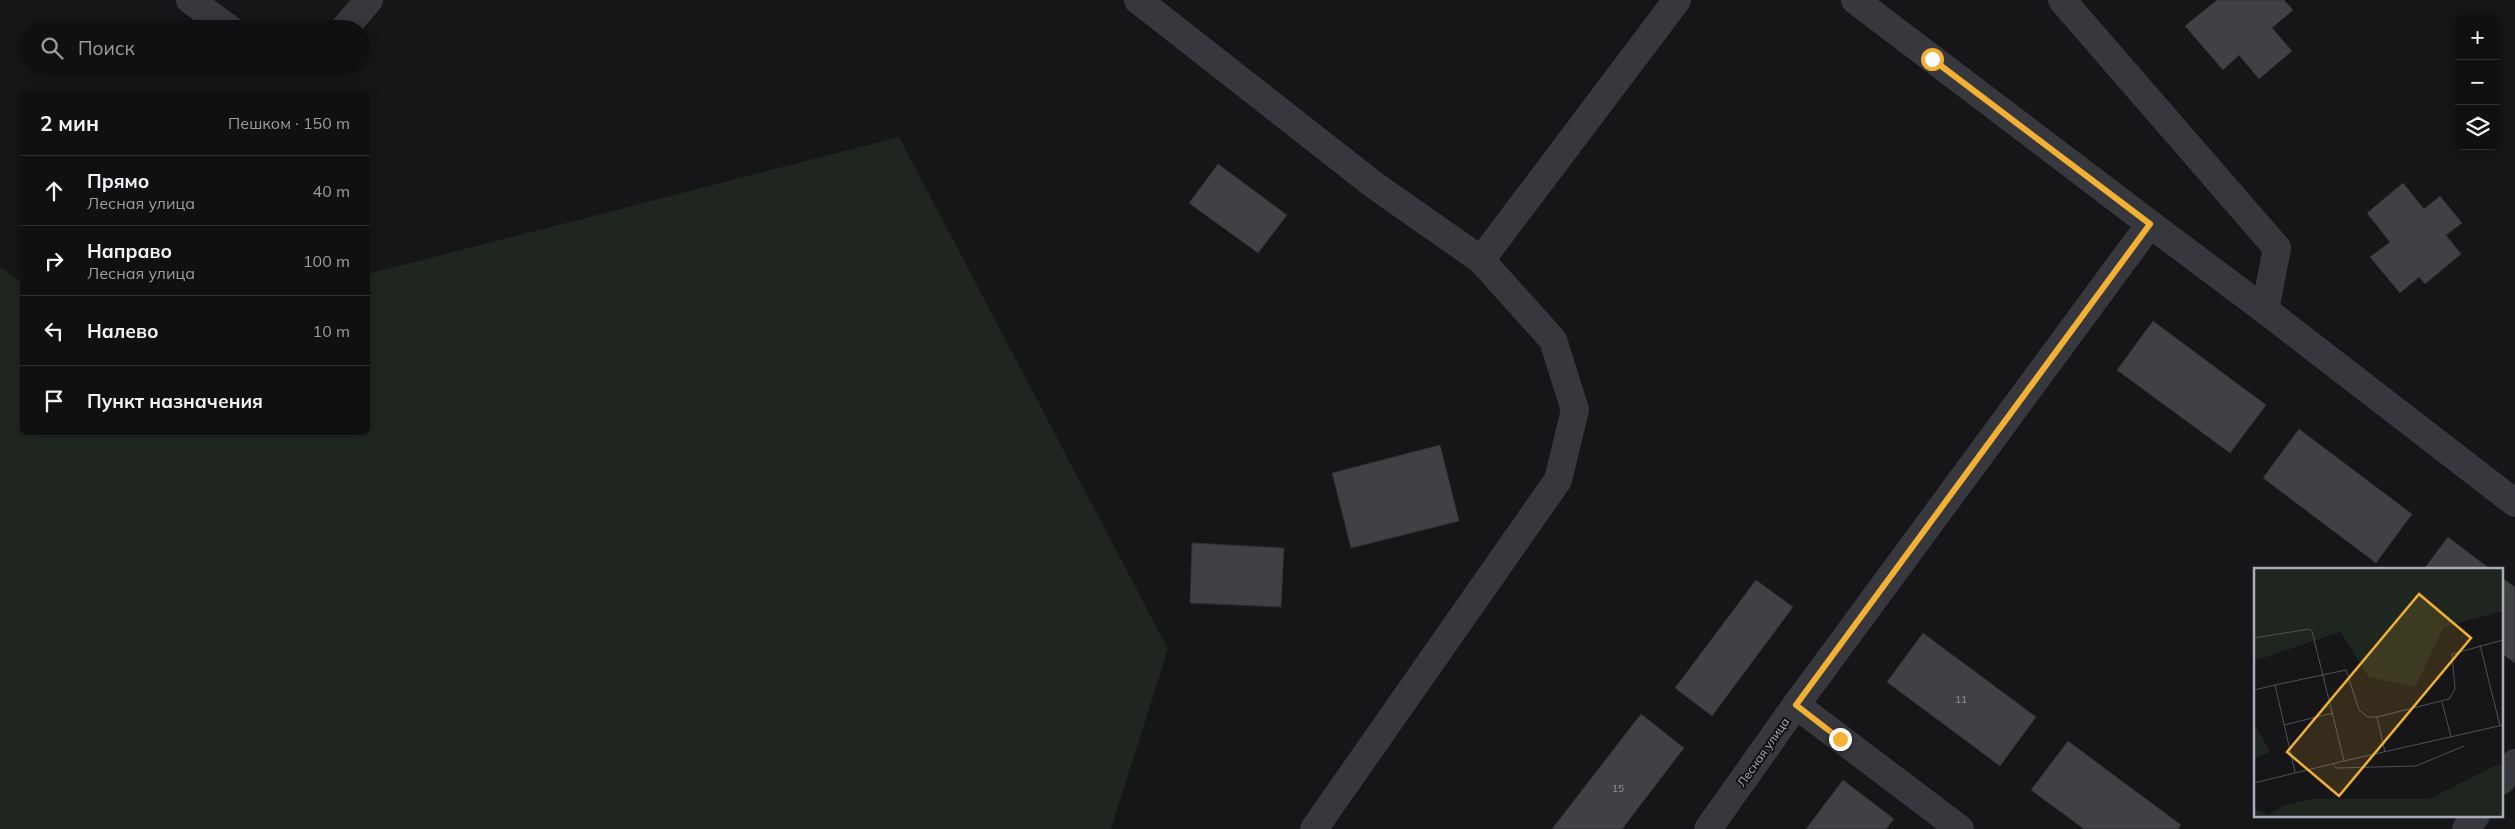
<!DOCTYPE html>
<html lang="ru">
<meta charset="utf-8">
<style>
:root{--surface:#101012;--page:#1e1e20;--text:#f1f3f6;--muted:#9c9d9f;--line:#303032}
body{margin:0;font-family:Mulish,sans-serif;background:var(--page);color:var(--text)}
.controls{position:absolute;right:15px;top:15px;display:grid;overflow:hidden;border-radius:8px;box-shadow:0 2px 12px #0003}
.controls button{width:45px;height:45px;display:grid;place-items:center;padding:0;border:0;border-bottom:1px solid var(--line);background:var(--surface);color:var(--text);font:25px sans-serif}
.stop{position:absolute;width:15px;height:15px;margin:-11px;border:4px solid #f2b134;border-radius:50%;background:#fff}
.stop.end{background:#f2b134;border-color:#fff;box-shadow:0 1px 5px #0008}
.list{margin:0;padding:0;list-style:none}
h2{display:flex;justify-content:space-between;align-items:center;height:65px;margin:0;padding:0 20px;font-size:21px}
h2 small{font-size:16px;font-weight:400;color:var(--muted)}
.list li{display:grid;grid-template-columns:32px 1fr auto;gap:15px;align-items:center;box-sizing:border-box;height:70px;padding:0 20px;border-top:1px solid var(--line)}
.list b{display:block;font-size:19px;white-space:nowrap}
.list p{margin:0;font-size:16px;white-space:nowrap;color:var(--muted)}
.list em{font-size:16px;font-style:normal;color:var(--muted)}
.icon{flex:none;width:28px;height:28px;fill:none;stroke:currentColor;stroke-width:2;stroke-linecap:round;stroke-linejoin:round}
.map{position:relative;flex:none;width:2515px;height:829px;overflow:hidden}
.search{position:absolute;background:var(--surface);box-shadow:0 2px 12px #0003;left:20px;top:20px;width:350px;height:55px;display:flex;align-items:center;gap:12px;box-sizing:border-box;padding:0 18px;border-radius:28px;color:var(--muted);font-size:19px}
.panel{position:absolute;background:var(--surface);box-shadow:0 2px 12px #0003;left:20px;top:90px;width:350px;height:345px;border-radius:8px}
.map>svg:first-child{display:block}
</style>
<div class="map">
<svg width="2515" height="829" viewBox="0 0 2515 829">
<rect width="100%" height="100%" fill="#161618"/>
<path fill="#1e261f" d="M899,137L1168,649L1111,829H0V267L22,283V432H368V274Z"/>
<g fill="#404145" stroke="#303034">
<path d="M2217,0H2284L2293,10L2272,28L2292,51L2259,79L2239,55L2223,70L2185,26Z"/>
<path d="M1218,164L1287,215L1258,253L1189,203Z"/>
<path d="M2403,183L2424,209L2440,196L2462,223L2446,235L2461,254L2425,284L2419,277L2400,293L2370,257L2390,242L2367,213Z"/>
<path d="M2153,321L2266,405L2230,453L2117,370Z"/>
<path d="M2299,429L2412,514L2376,563L2263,478Z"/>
<path d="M1440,445L1459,521L1351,548L1332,473Z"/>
<path d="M2448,537L2490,569H2424Z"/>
<path d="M1192,543L1284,548L1281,607L1190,603Z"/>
<path d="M2501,577L2515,587V663L2501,653Z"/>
<path d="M1756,580L1793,607L1712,716L1675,688Z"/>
<path d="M1923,633L2036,717L2000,766L1887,682Z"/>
<path d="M1641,714L1684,748L1622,829H1552Z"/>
<path d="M2068,741L2181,825L2178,829H2084L2031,790Z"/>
<path d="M1843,780L1894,819L1886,829H1806Z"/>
</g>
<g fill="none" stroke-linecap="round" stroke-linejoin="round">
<g stroke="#37383d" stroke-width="28">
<path d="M190,0L230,29"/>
<path d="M1138,0L1374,185L1481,260L1553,340L1575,410L1558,480L1314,829"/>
<path d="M2062,0L2277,248L2265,310"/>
<path d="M344,29L369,0"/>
<path d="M2150,224L2265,310L2515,503"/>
<path d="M1481,260L1677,0"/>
<path d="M1796,705L1960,829"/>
<path d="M2501,781L2515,763"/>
<path d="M1708,829L1796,705L2150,224L1855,0"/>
<path d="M2466,829L2476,815"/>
</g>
</g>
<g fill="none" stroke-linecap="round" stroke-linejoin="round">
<path stroke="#f2b134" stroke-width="6" d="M1840,739L1796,705L2150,224L1932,59"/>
</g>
<g text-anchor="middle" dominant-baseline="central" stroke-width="4" stroke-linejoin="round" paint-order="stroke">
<g font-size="10" fill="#8e929b">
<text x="1961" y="699">11</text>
<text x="1618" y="788">15</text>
</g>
<g font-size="12" fill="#a8adb8" stroke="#111113">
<text transform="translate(1763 752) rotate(-55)">Лесная улица</text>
</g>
</g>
<g transform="translate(2254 568)">
<rect width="249" height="249" fill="#161618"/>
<path d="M0,0H249V43L190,59L161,119L115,109L86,64L0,93ZM0,155L16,184L0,191ZM249,196V249H0V240L14,247L31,237L59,231H175L238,199Z" fill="#1e261f"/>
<path fill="none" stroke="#505258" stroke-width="1" d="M0,70L55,61L58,63L90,193L249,157M226,77L246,158M0,122L21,117M188,134L197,169M123,149L131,184M30,157L79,145M79,196L82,200L162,198L210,178M41,204L21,117L92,102L105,142L114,149H123L195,131L201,121L198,86L249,72M0,215L90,193"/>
<path fill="#f2b134" fill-opacity="0.15" stroke="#f2b134" stroke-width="2.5" d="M165,26L217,70L85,228L33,184Z"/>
<rect width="249" height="249" fill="none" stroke="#a8adb8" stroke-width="2.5"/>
</g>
</svg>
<div class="controls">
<button>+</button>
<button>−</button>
<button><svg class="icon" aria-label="layers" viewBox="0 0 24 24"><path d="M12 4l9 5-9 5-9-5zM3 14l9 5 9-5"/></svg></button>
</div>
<div class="stop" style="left:1932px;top:59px"></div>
<div class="stop end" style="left:1840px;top:739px"></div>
<div class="search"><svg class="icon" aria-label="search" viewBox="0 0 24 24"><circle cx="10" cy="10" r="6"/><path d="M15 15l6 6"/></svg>Поиск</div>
<section class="panel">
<h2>2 мин<small>Пешком · 150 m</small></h2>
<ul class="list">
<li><svg class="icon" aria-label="ahead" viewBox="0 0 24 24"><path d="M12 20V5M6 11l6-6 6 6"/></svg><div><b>Прямо</b><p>Лесная улица</p></div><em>40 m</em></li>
<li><svg class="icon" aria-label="right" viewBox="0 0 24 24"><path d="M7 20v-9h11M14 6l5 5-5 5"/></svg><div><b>Направо</b><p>Лесная улица</p></div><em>100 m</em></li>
<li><svg class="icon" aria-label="left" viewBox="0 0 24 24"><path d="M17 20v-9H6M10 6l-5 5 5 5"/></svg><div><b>Налево</b></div><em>10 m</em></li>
<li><svg class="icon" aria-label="arrive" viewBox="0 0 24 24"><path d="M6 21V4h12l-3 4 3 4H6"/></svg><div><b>Пункт назначения</b></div></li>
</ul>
</section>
</div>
